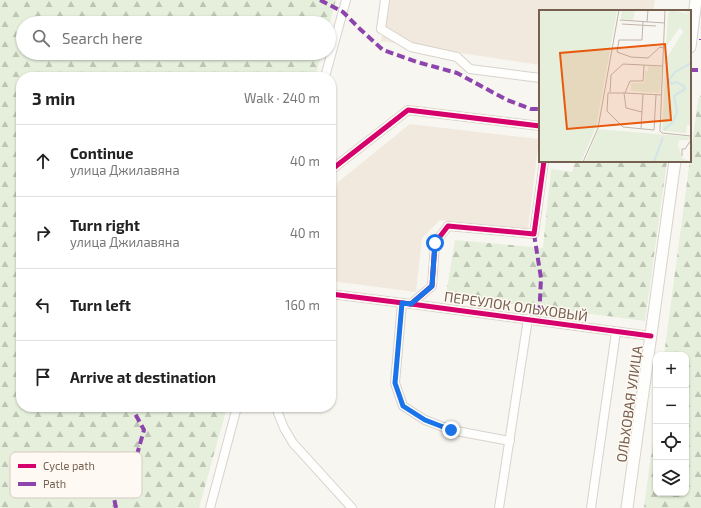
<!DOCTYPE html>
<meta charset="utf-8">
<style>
:root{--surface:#fff;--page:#f6f6f6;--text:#222;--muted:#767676;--line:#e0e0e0}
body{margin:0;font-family:"Exo 2",sans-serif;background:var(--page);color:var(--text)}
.controls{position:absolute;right:12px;bottom:12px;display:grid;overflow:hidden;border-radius:8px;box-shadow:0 1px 3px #0004}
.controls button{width:36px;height:36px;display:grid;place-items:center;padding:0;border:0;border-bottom:1px solid var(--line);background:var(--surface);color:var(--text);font:20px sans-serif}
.stop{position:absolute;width:12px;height:12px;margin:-9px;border:3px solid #1a73e8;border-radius:50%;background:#fff}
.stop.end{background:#1a73e8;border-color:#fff;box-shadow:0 1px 4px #0008}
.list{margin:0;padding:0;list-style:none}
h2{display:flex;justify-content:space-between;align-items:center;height:52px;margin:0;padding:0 16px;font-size:17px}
h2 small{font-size:13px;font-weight:400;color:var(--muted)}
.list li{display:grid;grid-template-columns:26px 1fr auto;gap:12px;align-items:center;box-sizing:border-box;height:72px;padding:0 16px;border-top:1px solid var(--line)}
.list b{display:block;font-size:15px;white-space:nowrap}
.list p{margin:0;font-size:13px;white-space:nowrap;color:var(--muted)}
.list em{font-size:13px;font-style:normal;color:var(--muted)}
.icon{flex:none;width:22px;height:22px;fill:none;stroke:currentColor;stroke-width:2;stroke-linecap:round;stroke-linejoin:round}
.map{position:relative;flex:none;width:701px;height:508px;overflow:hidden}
.search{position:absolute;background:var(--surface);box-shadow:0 1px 3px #0004;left:16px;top:16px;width:320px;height:44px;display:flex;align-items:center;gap:10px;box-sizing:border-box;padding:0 14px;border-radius:22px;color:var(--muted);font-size:15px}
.panel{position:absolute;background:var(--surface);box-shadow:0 1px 3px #0004;left:16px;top:72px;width:320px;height:340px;border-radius:16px}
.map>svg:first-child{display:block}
</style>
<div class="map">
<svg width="701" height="508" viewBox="0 0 701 508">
<defs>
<pattern id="forest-firs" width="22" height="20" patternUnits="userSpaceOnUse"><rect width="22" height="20" fill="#e5efdb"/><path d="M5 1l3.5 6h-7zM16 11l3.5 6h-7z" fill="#bec5b4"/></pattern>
</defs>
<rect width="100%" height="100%" fill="#f8f6f0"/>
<g fill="#f1e9de">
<path d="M387,0H655L653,11H540V65L381,41Z"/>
<path d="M410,124L539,139L528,229L440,220L422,238L416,292L331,281V234L337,183Z"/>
</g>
<g fill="url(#forest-firs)">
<path d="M0,0H336L329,26V23H23V53H322L315,77H21V407H227L199,508H0Z"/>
<path d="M701,95V508H644L656,417V493H686V355H664L698,100Z"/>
<path d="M575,161H667L645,321L446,295L455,240L543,248L551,169L572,172Z"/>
</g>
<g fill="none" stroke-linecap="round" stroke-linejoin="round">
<g stroke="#d8d3cd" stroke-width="10">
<g id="minor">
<path d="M385,0L381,29L411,47L457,57L470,69L540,78"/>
<path d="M325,77L346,0"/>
<path d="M331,170L408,110L540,126"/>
<path d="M331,294L411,304L651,336"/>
<path d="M402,303L395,383L403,406L425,420L451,430L510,441"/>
<path d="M411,304L432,286L435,243L448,226L534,234L544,161"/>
<path d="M278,407V413L284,428L293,443L352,508"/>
<path d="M210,508L237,407"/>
<path d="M499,508L528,319"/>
<path d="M591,508L616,332"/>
</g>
</g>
<g stroke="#d8d3cd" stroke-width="13">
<g id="secondary">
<path d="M690,47L696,0"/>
<path d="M627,508L675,161"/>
</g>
</g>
<use href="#minor" stroke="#fefefd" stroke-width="8"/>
<use href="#secondary" stroke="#fefefd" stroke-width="11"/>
<g stroke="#8e44ad" stroke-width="4" stroke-dasharray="8 4" stroke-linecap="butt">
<path d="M320,0L343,12L361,30L383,50L417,62L457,73L507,100L531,109H540"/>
<path d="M701,39V40"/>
<path d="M690,70H701"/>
<path d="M534,234L541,278L539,321"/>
<path d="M655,379H656"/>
<path d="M116,508L113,493L124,481L136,458L144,430L133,410L129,407"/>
</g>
<g stroke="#fefaf3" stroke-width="8">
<g id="cycleway">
<path d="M331,170L408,110L540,126"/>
<path d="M331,294L411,304L651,336"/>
<path d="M411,304L432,286L435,243L448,226L534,234L544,161"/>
</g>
</g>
<use href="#cycleway" stroke="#d6006c" stroke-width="5"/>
</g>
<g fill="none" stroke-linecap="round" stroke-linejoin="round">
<path stroke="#1a73e8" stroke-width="5" d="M435,243L432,286L411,304L402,303L395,383L403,406L425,420L451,430"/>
</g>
<g text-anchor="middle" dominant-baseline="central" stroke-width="3" stroke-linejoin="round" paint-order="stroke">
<g font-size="14" fill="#775f4f" stroke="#fefaf3">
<text transform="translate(516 306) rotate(8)">ПЕРЕУЛОК ОЛЬХОВЫЙ</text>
<text transform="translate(629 404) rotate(-82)">ОЛЬХОВАЯ УЛИЦА</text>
</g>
</g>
<g transform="translate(539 10)">
<rect width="152" height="152" fill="#f8f6f0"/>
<path d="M0,0L78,1L57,117L42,152H0ZM83,0H96L94,10L82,9ZM132,0L149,4L146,0H152V115H148L147,123L123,121L127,49L144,22L141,17L127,37L129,3ZM109,56L123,57L121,83L92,81V73H105L106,61H109ZM59,119L152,127V130H140L139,135L143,148L152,152H46Z" fill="#e5efdb"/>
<path fill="none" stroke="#d1e5e9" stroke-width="2" d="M125,120L134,112L138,102L135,86L146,79L145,76L137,72L132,74L130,70L136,62L152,53M115,152L124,127"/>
<path fill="none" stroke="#c0b5ab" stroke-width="1" d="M126,0L121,121L123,123L152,126M81,10L126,13M104,12L103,30H80L78,42L92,47L109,48L121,37L125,38M108,12L109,0M83,14L117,16M71,82L72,65L84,54L124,56M85,83L87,98L103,102M86,83L91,71H104L105,55M117,85L115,120L84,117L68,101L69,83H86L123,85M102,119L104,84M143,146V139H146L152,130M44,152L59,118L80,0"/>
<path fill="#e8590c" fill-opacity="0.15" stroke="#e8590c" stroke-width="2" d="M126,34L132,110L28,119L21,43Z"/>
<rect width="152" height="152" fill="none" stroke="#775f4f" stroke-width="2"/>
</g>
<rect x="10" y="452" width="132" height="46" rx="6" fill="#fefaf3" stroke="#d6ccc2" stroke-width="1"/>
<rect x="18" y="464" width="18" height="4" fill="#d6006c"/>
<rect x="18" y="482" width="18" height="4" fill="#8e44ad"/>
<g font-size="11" fill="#775f4f">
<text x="43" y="470">Cycle path</text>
<text x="43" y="488">Path</text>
</g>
</svg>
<div class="controls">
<button>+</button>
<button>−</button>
<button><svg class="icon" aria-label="locate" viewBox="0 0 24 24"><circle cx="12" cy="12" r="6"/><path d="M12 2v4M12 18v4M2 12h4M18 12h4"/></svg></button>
<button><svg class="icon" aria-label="layers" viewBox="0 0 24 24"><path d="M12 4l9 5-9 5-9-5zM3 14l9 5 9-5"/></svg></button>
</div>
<div class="stop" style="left:435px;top:243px"></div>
<div class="stop end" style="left:451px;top:430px"></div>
<div class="search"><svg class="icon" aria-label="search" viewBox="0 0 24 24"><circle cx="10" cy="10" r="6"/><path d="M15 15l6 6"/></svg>Search here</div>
<section class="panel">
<h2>3 min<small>Walk · 240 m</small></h2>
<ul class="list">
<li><svg class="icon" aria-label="ahead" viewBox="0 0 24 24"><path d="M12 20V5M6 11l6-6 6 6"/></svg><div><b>Continue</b><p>улица Джилавяна</p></div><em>40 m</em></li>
<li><svg class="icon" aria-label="right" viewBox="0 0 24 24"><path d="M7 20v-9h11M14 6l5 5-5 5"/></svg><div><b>Turn right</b><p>улица Джилавяна</p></div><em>40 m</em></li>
<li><svg class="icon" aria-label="left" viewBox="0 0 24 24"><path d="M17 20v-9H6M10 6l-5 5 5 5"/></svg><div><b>Turn left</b></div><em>160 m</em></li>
<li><svg class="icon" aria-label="arrive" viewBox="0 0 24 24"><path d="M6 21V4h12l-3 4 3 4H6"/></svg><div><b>Arrive at destination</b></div></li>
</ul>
</section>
</div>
